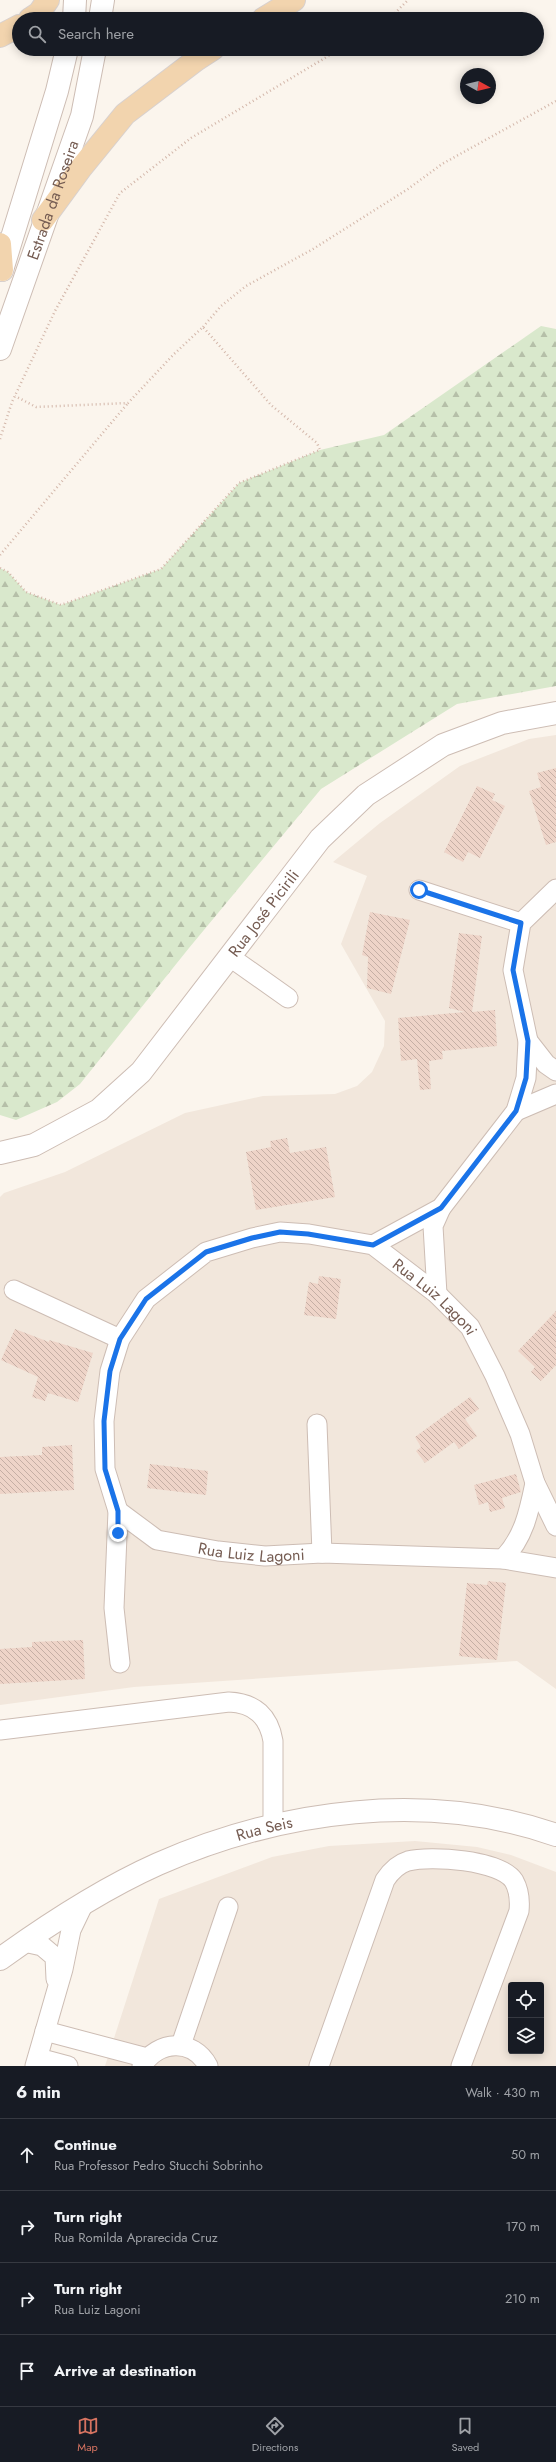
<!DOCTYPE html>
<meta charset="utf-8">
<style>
:root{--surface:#171b24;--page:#20242c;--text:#f1f3f6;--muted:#9ea1a6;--line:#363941;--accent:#d67361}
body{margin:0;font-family:Jost,sans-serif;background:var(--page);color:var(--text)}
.controls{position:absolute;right:12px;bottom:12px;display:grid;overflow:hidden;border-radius:4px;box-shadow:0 2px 10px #0003}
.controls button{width:36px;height:36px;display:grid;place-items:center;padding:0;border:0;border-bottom:1px solid var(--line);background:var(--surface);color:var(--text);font:20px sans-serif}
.compass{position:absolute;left:460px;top:68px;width:36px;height:36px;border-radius:50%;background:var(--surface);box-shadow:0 2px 10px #0003;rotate:98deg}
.stop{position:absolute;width:12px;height:12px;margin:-9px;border:3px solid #1a73e8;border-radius:50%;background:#fff}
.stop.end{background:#1a73e8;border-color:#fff;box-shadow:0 1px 4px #0008}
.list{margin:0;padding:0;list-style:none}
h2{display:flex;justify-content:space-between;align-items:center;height:52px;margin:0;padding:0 16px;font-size:17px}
h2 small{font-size:13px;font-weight:400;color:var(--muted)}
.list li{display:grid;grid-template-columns:26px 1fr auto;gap:12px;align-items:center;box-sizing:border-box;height:72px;padding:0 16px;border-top:1px solid var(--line)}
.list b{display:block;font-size:15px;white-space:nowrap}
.list p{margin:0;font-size:13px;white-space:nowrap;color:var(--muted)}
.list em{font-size:13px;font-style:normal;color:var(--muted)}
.icon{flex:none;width:22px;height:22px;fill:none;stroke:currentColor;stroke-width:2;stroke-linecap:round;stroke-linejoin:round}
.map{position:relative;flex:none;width:556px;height:2066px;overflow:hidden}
.search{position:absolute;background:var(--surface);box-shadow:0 2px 10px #0003;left:12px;right:12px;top:12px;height:44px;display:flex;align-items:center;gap:10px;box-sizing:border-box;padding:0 14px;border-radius:22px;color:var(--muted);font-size:15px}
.sheet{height:340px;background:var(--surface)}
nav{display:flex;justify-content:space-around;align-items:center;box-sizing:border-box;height:56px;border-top:1px solid var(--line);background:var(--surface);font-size:11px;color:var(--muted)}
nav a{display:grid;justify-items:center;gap:2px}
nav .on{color:var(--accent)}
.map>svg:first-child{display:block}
</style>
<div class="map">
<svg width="556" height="2066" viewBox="0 0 556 2066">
<defs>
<pattern id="forest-firs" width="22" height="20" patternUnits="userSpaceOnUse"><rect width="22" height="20" fill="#d9e8cc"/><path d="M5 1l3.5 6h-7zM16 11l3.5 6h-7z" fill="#b5bfa8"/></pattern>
<pattern id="building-back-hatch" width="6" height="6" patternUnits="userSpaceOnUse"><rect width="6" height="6" fill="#eed4c8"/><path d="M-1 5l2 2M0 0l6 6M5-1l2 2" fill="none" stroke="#c5afa5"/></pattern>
</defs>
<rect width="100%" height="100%" fill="#fbf5ed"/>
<g fill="#f2e7dc" fill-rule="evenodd">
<path d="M556,735V1689L517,1661L134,1687L0,1705V1197L4,1193L65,1172L185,1113L263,1096L335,1094L357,1086L372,1072L384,1046L385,1021L341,944L367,876L333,862L380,823L460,766L529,739Z"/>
<path d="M415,1841L477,1847L511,1855L556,1872V2066H105L159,1899L272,1857L329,1846ZM511,1985H541V2051H511Z"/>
</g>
<path fill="url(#forest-firs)" d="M541,326L556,329V686L457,704L321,789L189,948L80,1084L57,1102L16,1120L0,1115V568L8,572L26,592L61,605L161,569L239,483L320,450L384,435Z"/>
<g fill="url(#building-back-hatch)">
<path d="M556,768V842L546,845L529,791L541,787L537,773Z"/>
<path d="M477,786L495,794L492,800L505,806L480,858L468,852L463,862L444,852Z"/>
<path d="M370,912L410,920L391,994L367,988L368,957L362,955Z"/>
<path d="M459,933L482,936L472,1012L495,1010L497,1046L442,1051L443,1059L429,1061L431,1089L420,1090L417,1059L401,1061L398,1018L465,1012L449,1008Z"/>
<path d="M287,1138L290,1153L326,1147L335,1197L256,1210L246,1152L271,1147L270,1141Z"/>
<path d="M319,1276L341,1279L336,1319L304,1315L309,1282L318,1284Z"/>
<path d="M556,1311V1365L541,1381L531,1372L535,1367L518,1351Z"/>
<path d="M15,1329L49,1342V1340L93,1353L78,1402L48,1393L45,1401L32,1397L38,1377L1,1360Z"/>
<path d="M470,1397L479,1409L465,1419L477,1436L459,1449L454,1442L425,1463L416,1451L421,1447L415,1437Z"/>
<path d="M72,1445L74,1490L0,1494V1457L42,1455V1447Z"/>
<path d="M150,1464L208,1471L206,1495L147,1488Z"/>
<path d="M516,1474L521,1492L502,1498L505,1508L490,1512L488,1502L479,1505L474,1485Z"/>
<path d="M488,1581L506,1583L497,1660L459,1656L467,1583L487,1585Z"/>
<path d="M83,1640L85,1679L0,1684V1649L32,1647V1642Z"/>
</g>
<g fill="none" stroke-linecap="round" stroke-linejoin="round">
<g stroke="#cdbdb4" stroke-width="21">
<g id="minor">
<path d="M419,890L521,923"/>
<path d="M230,957L288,998"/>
<path d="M528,1041L546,1064L556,1071"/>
<path d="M516,1111L556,1094"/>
<path d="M373,1245L441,1208L516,1111L526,1078L528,1041L513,970L521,923L556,889"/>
<path d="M14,1290L120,1339"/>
<path d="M437,1294L433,1226L441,1208"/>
<path d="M317,1424L322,1553"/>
<path id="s1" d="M118,1511L157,1540L218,1551L265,1556L322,1553L503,1559L556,1568"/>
<path d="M503,1559C524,1537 529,1512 535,1483"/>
<path id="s2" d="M120,1663L114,1608L118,1511L105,1469L104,1421L110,1371L120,1339L146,1299L206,1252L252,1238L280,1232L309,1234L373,1245L437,1294L470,1327L495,1376L520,1434L535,1483L556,1526"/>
<path d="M0,1730L229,1702C255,1703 269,1717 273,1741V1825"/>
<path d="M24,1942L42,1946L55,1957L56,1979"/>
<path d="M45,2031L147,2058"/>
<path d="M181,2045L228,1907"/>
<path d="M38,2058L68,2066"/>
<path d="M35,2066L63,1969L71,1930L84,1903"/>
<path d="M142,2066C158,2040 193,2038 208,2066"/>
<path d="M319,2066L385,1880C391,1871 398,1864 408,1861C430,1855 501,1860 514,1881C519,1890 520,1901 519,1911L461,2066"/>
</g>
</g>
<g stroke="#cdbdb4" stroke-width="24">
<g id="tertiary">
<path d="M74,19L75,0"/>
<path d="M100,19L103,0"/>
<path d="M2,270L57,91L67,49"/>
<path id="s3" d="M0,349L82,116L95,49"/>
<path id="s4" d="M0,1153L34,1145L99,1110L141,1072L320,839L366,795L443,745L502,723L556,713"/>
<path id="s5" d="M0,1959C50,1923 102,1889 158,1864C281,1810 427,1790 556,1835"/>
</g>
</g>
<g stroke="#d8d1cf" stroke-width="24">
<g id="primary">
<path d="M30,19L39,13L48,0"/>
<path d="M263,19L294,0"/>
<path d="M0,36L19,26"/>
<path d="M43,220L81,168L125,114L196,60L213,49"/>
<path d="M0,244L2,270"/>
</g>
</g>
<g stroke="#d3b7aa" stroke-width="2.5" stroke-dasharray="1 3" stroke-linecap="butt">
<path d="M389,19L408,0"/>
<path d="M203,327L221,306L246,286L313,249L408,189L442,164L556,101"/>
<path d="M0,439L12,402L55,311L120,193L191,138L340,49"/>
<path d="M0,555L128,403"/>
<path d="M0,568L8,572L26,592L61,605L161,569L239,483L320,450L317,443L271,405L203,327L174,354L128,403L36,407L15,396"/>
</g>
<use href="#minor" stroke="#fff" stroke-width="19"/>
<use href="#tertiary" stroke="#fff" stroke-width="22"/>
<use href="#primary" stroke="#f2d4ae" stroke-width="22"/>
</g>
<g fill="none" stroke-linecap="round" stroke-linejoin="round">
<path stroke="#1a73e8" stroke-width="5" d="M118,1533V1511L105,1469L104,1421L110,1371L120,1339L146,1299L206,1252L252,1238L280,1232L308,1234L373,1245L441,1208L516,1111L526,1078L528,1041L513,970L521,923L419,890"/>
</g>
<g text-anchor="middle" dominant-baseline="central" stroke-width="3" stroke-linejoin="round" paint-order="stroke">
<g font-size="16" fill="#755c52" stroke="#fef9f4">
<text stroke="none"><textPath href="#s3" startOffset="158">Estrada da Roseira</textPath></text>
<text stroke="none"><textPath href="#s4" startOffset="366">Rua José Picirili</textPath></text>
<text stroke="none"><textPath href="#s2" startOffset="704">Rua Luiz Lagoni</textPath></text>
<text stroke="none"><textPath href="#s1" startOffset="144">Rua Luiz Lagoni</textPath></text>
<text stroke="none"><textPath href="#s5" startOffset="297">Rua Seis</textPath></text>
</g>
</g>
</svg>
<div class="controls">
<button><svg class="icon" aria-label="locate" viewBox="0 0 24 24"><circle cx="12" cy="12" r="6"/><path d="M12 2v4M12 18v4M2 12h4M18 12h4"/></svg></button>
<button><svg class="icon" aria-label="layers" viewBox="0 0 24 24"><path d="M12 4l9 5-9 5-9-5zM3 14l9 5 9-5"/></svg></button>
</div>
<svg class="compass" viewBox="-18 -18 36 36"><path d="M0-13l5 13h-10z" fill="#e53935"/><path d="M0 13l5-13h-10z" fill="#9ea1a6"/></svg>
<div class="stop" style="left:419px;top:890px"></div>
<div class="stop end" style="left:118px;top:1533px"></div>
<div class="search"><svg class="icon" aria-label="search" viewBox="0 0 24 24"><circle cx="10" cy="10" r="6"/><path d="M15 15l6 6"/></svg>Search here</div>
</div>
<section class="sheet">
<h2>6 min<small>Walk · 430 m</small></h2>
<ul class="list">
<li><svg class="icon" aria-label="ahead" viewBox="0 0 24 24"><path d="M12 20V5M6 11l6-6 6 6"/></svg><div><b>Continue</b><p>Rua Professor Pedro Stucchi Sobrinho</p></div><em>50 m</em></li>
<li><svg class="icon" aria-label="right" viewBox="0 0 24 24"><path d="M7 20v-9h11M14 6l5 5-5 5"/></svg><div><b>Turn right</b><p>Rua Romilda Aprarecida Cruz</p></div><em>170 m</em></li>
<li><svg class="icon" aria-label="right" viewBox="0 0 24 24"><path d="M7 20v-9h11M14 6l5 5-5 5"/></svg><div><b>Turn right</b><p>Rua Luiz Lagoni</p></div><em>210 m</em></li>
<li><svg class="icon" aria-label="arrive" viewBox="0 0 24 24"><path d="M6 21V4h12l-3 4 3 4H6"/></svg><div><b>Arrive at destination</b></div></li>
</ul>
</section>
<nav>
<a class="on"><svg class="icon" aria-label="map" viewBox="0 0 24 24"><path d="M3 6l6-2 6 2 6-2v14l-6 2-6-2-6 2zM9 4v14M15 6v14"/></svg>Map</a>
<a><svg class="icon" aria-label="directions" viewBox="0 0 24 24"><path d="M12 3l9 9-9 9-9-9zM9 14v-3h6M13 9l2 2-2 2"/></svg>Directions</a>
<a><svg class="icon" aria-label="saved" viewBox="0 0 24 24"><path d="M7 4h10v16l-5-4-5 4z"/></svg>Saved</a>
</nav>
